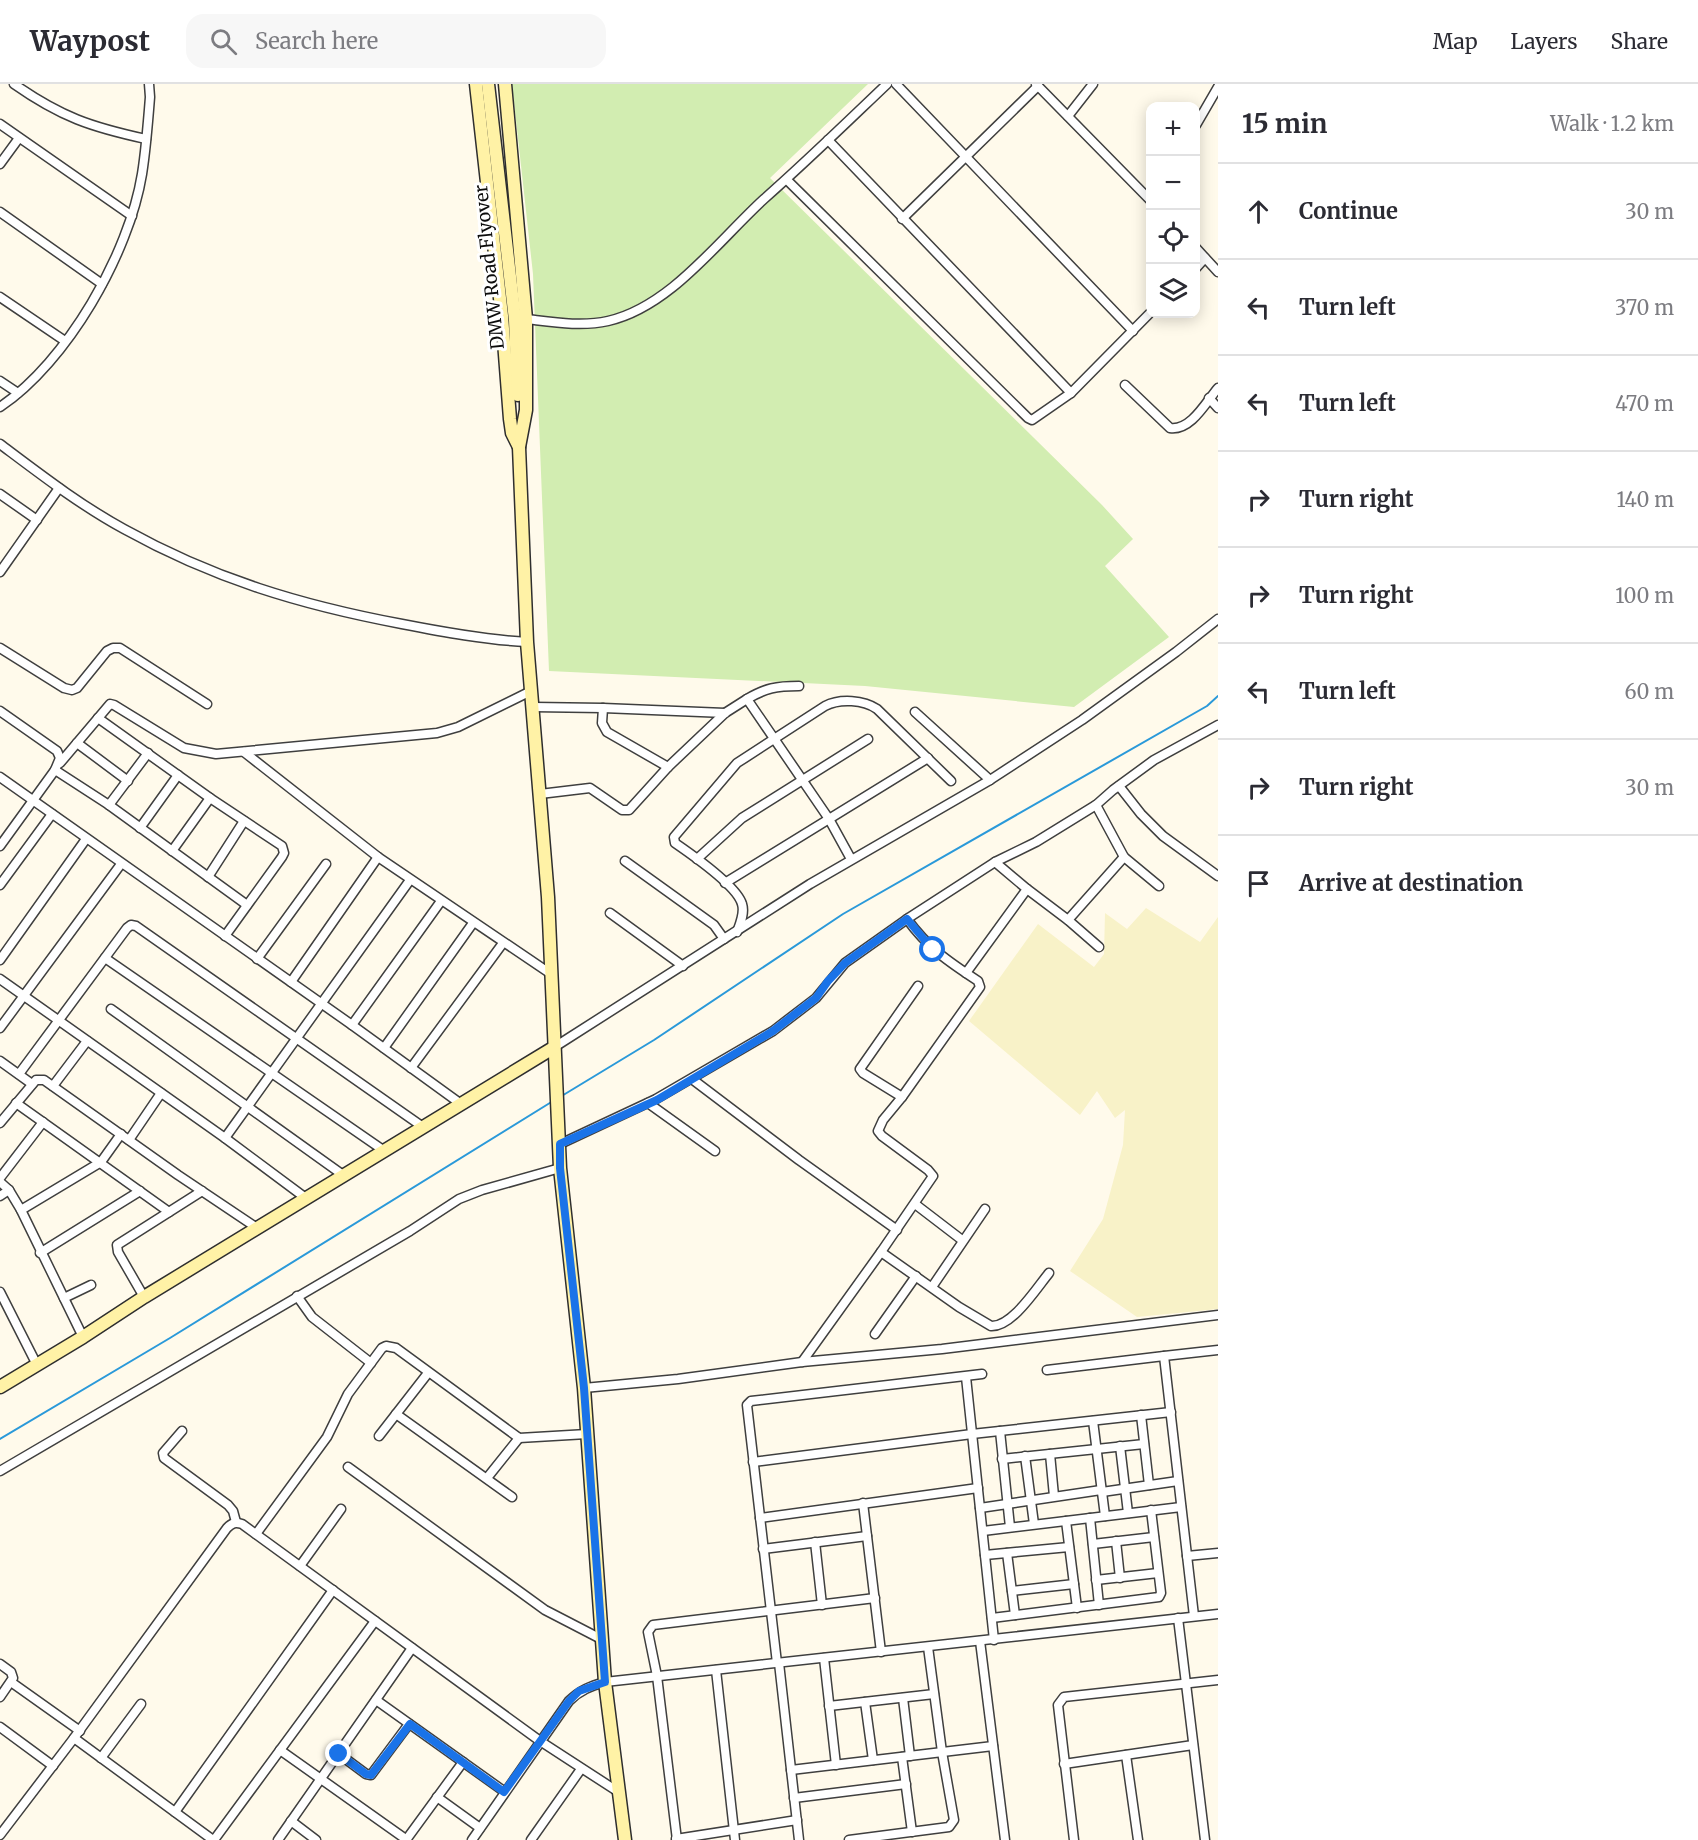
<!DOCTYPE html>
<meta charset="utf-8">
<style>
:root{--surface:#fff;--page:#f7f7f7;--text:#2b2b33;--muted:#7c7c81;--line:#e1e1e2}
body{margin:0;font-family:Merriweather,serif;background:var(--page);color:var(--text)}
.controls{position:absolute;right:18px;top:18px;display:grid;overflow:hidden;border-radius:12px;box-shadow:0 3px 15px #0003}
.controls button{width:54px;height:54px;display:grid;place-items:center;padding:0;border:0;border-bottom:2px solid var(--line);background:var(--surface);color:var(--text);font:30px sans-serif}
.stop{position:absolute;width:18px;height:18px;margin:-14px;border:4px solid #1a73e8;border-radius:50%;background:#fff}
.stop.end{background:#1a73e8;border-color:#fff;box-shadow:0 2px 6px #0008}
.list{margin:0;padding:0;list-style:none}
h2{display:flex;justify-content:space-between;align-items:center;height:78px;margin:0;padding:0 24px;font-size:26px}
h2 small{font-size:20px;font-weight:400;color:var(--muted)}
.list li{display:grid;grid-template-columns:39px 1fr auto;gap:18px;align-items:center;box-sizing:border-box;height:96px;padding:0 24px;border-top:2px solid var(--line)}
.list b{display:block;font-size:22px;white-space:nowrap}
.list em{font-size:20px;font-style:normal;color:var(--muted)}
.icon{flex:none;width:33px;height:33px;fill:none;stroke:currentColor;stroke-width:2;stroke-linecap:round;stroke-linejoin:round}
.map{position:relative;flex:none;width:1218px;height:1756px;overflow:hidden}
header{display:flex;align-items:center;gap:36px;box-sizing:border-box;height:84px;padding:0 30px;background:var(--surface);border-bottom:2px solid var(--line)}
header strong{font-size:28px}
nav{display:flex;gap:33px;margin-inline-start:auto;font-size:21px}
.search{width:420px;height:54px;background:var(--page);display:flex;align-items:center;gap:15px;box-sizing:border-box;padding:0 21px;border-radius:18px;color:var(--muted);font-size:22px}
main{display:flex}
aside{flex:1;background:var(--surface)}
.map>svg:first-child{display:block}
</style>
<header>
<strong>Waypost</strong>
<div class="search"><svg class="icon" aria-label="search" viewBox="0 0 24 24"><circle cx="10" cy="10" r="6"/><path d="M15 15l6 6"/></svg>Search here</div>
<nav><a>Map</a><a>Layers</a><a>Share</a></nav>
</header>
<main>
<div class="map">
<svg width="1218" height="1756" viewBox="0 0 1218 1756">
<rect width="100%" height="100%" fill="#fffaeb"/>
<path fill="#f8f2c8" d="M1146,824L1200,858L1218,833V1225L1137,1233L1070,1187L1103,1135L1123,1061L1125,1026L1115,1034L1097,1007L1080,1031L969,937L1038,840L1094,883L1104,870L1105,829L1127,845Z"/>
<path fill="#d2edb1" d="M512,0H868L770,94L1102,421L1133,455L1105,482L1169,553L1074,623L865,602L549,587L533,190Z"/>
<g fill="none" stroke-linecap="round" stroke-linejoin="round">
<g stroke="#2a99d9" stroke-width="2">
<path d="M560,1013L654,956L843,830L1207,622L1218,612"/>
<path d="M0,1355L170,1254L553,1017"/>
</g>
<g stroke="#3f3f3f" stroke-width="11">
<g id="street">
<path d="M14,0C61,33 91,43 146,55"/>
<path d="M896,0L1133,247"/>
<path d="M1036,0L1150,116"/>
<path d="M1068,32L1093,0"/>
<path d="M0,40L132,132"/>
<path d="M1196,41L1218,3"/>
<path d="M828,56L1071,309"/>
<path d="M0,80L19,54"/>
<path d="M787,96L1028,334L1032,336L1071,309L1150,229"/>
<path d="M0,128L102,200"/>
<path d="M902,135L1038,2"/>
<path d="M1196,164L1218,188"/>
<path d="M1196,184L1205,174"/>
<path d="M0,213L65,257"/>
<path d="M526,235C552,238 581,243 608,237C670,223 718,157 764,115C806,78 846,39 887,0"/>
<path d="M0,297L18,309"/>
<path d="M1125,301L1170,344C1191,347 1206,318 1218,304"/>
<path d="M1209,314L1218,324"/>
<path d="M0,323C67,278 129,170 142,90C146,65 148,39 150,13L149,0"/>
<path d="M0,360C40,390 80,421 124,445C214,495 301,521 402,540C443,548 486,556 527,558"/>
<path d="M0,410L37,436"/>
<path d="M0,488L59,404"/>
<path d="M0,564L64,604L72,606L77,604L107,567L113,564H120L207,620"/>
<path d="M747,615C766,604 776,602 799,602"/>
<path d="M533,623L603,624L725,629"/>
<path d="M603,624L602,639L607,648L668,683"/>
<path d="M0,627L57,667L60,674L55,686L0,762"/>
<path d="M915,628L990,696"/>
<path d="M98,634L210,714L282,762L284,769L282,773L225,852"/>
<path d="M77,659L128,697"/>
<path d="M244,668L378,773L551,890"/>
<path d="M60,679L110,620L114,621L184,664L216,670L437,649L458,643L531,607"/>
<path d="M55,686L109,721L247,821"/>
<path d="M0,693L352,941L461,1020"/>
<path d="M1119,702L1141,730L1163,752L1218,792"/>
<path d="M540,710L590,704L622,726H629L668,683L725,629L747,615L829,735L851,775"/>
<path d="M109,721L148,669"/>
<path d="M1096,721L1124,773L1159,802"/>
<path d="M140,744L178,691"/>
<path d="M172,767L210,714"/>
<path d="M697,775L742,734L868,655"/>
<path d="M625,777L714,841L724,855"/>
<path d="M208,793L244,737"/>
<path d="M725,799L928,674"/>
<path d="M0,801L52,730"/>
<path d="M1027,805L1068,836L1099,863"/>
<path d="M610,829L683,882"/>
<path d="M907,835C928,864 949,878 978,897L980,903L902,1013L863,989L860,985L918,902"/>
<path d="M1068,836L1124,773"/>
<path d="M737,848C740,840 745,829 742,820C737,802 691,770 675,759L674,753L737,679L825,622C840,614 864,616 877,625L951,697"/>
<path d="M105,874L383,1066"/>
<path d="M257,875L326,780"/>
<path d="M0,876L86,755"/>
<path d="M966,889L1027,805L995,778"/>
<path d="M0,895L225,1054L307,1115"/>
<path d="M291,898L378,773"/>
<path d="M111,925L343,1091"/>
<path d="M352,941L441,817"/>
<path d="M0,944L121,780"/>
<path d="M384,964L473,839"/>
<path d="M553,964L810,800L990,696L1082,636L1176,568L1218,535"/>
<path d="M0,977L32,1000"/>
<path d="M411,984L503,859"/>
<path d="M19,990L127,844L131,841L136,842L423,1043"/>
<path d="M692,995L799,1076L897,1146"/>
<path d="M53,1002L87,957"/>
<path d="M16,1019L169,1128"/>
<path d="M648,1019L715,1067"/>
<path d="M0,1039L36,996H44L178,1091L257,1144"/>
<path d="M225,1054L410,796"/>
<path d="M129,1056L161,1009"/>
<path d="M560,1060L656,1015L773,947L816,914L845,879L910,833L995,778L1036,758L1096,721L1113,706L1154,676L1218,641"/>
<path d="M0,1094L43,1038"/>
<path d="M0,1098L9,1106L21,1126L83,1253"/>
<path d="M0,1112L9,1106"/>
<path d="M915,1120L962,1156"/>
<path d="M21,1126L101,1078L121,1050"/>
<path d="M881,1168L959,1223L991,1242C1012,1243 1036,1205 1049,1189"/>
<path d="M40,1169L140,1107"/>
<path d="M932,1203L985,1125"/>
<path d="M0,1208L37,1281"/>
<path d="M297,1212L312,1233L371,1279"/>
<path d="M144,1213L118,1168L117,1161L202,1107"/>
<path d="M64,1214L91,1201"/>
<path d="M875,1250L916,1192"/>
<path d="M1164,1272L1218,1266"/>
<path d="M802,1278L881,1168L933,1092L928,1086L882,1052L878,1047L883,1036L902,1013"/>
<path d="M1047,1286L1164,1272L1194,1532"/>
<path d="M966,1293L994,1556"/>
<path d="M584,1304L678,1295L802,1278L942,1265L1218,1231"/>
<path d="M396,1330L512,1413"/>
<path d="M1141,1331L1149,1401"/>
<path d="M1093,1337L1105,1432"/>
<path d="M182,1347L163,1369L164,1374L228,1421L233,1427L236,1438"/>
<path d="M1000,1347L1010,1443"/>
<path d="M379,1352L428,1289"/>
<path d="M1120,1362L1128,1429"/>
<path d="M1050,1370L1054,1412"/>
<path d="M1025,1372L1034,1440"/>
<path d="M1002,1375L1144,1360"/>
<path d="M753,1378L972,1350L1171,1328"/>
<path d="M348,1383L545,1526L603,1556"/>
<path d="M0,1387L410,1147L459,1115L482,1106L560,1084"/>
<path d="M487,1394L519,1354"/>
<path d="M1102,1408L1178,1397"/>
<path d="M863,1419L881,1568"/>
<path d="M980,1424L1101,1406"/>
<path d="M760,1434L978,1404"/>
<path d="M1090,1434L1099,1521"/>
<path d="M1066,1437L1077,1524"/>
<path d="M983,1447L1181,1423"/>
<path d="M256,1450L327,1353L348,1310L382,1264L386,1262L396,1264L519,1354L587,1350"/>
<path d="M1116,1457L1120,1494"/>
<path d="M815,1458L822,1521"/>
<path d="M1093,1460L1154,1453"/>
<path d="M763,1465L867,1452"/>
<path d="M1007,1469L1015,1531"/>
<path d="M985,1471L1069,1463"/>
<path d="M1187,1472L1218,1469"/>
<path d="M300,1482L341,1425"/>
<path d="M1096,1496L1158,1489"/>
<path d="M1012,1507L1074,1500"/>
<path d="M992,1534L1159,1513L1161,1509L1151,1426"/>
<path d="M1178,1534L1205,1756"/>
<path d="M980,1557L1005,1756"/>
<path d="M824,1574L836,1681"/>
<path d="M777,1579L747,1321L751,1317L982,1290"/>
<path d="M779,1579L799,1756"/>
<path d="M0,1580L11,1588L13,1594L0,1613"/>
<path d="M716,1586L735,1756"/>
<path d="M11,1598L80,1647"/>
<path d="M903,1614L910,1672"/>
<path d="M376,1616L505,1708"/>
<path d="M865,1618L873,1676"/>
<path d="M829,1622L934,1610"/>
<path d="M0,1643L53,1682"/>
<path d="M74,1654L213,1756"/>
<path d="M280,1666L407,1756"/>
<path d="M339,1670L366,1690L371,1691L409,1640"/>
<path d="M1126,1671L1138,1756"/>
<path d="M902,1673L912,1748"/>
<path d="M101,1674L141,1620"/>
<path d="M1064,1680L1193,1661"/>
<path d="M791,1686L993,1662"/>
<path d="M437,1713L480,1744"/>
<path d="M794,1714L906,1700"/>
<path d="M175,1728L333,1506"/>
<path d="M291,1737L316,1756"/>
<path d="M0,1751L74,1654L227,1444C232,1439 235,1438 242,1440L540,1657L620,1709"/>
<path d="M676,1755L797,1736"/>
<path d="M214,1756L375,1537"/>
<path d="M278,1756L412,1564"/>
<path d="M406,1756L463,1678"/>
<path d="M472,1756L569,1617C580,1606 591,1602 605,1598L1218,1530"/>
<path d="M531,1756L581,1685"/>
<path d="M677,1756L657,1592L648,1548L653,1541L875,1514"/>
<path d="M849,1756L949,1743L954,1736L942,1668L928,1563"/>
<path d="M1074,1756L1058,1621L1064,1613L1218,1596"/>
</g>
</g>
<g stroke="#2e2e2e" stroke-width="15">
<g id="secondary">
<path d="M476,0L502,232L510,335L512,349L519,363"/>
<path d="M488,0L515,236L518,311"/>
<path d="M505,0L526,235V326L519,363L527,558L548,813L560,1084L584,1304L605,1598L625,1756"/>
<path d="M0,1303L83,1253L144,1213L553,964"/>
</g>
</g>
<use href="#street" stroke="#fff" stroke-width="8"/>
<use href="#secondary" stroke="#fff2a6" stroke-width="12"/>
</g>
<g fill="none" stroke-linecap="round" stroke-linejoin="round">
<path stroke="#1a73e8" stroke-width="8" d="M339,1670L366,1690L371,1691L410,1640L504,1708L569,1617L579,1607L605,1598L584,1304L560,1084V1060L657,1016L773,947L816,914L828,897L845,879L907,835L933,866"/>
</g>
<g text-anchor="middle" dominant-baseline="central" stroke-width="6" stroke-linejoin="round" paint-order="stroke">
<g font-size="18" fill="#0c0c0c" stroke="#fff">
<text transform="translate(489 183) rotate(-96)">DMW Road Flyover</text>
</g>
</g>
</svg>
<div class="controls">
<button>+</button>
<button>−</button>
<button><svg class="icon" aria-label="locate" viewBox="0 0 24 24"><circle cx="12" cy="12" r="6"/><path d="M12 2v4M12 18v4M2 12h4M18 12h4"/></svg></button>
<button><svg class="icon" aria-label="layers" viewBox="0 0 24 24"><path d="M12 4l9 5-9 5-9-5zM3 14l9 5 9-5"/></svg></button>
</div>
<div class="stop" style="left:933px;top:866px"></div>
<div class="stop end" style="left:339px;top:1670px"></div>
</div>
<aside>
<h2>15 min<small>Walk · 1.2 km</small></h2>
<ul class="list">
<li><svg class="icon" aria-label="ahead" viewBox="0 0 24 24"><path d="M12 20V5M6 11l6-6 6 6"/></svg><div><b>Continue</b></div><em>30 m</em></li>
<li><svg class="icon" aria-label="left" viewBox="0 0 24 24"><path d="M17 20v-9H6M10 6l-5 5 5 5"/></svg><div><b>Turn left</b></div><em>370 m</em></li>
<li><svg class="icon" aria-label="left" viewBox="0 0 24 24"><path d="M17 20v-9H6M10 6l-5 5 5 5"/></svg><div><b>Turn left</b></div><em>470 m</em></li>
<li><svg class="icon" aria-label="right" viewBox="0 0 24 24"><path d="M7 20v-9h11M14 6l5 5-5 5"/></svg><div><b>Turn right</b></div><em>140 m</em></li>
<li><svg class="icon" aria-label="right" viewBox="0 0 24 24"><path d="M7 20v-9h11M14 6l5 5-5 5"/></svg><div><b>Turn right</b></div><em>100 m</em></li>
<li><svg class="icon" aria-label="left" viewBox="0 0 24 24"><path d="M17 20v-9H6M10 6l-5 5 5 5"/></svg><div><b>Turn left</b></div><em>60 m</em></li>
<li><svg class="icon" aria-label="right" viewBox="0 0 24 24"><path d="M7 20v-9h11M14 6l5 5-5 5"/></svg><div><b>Turn right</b></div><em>30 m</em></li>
<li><svg class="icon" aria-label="arrive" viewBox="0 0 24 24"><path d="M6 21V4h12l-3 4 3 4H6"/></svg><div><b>Arrive at destination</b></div></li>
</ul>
</aside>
</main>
